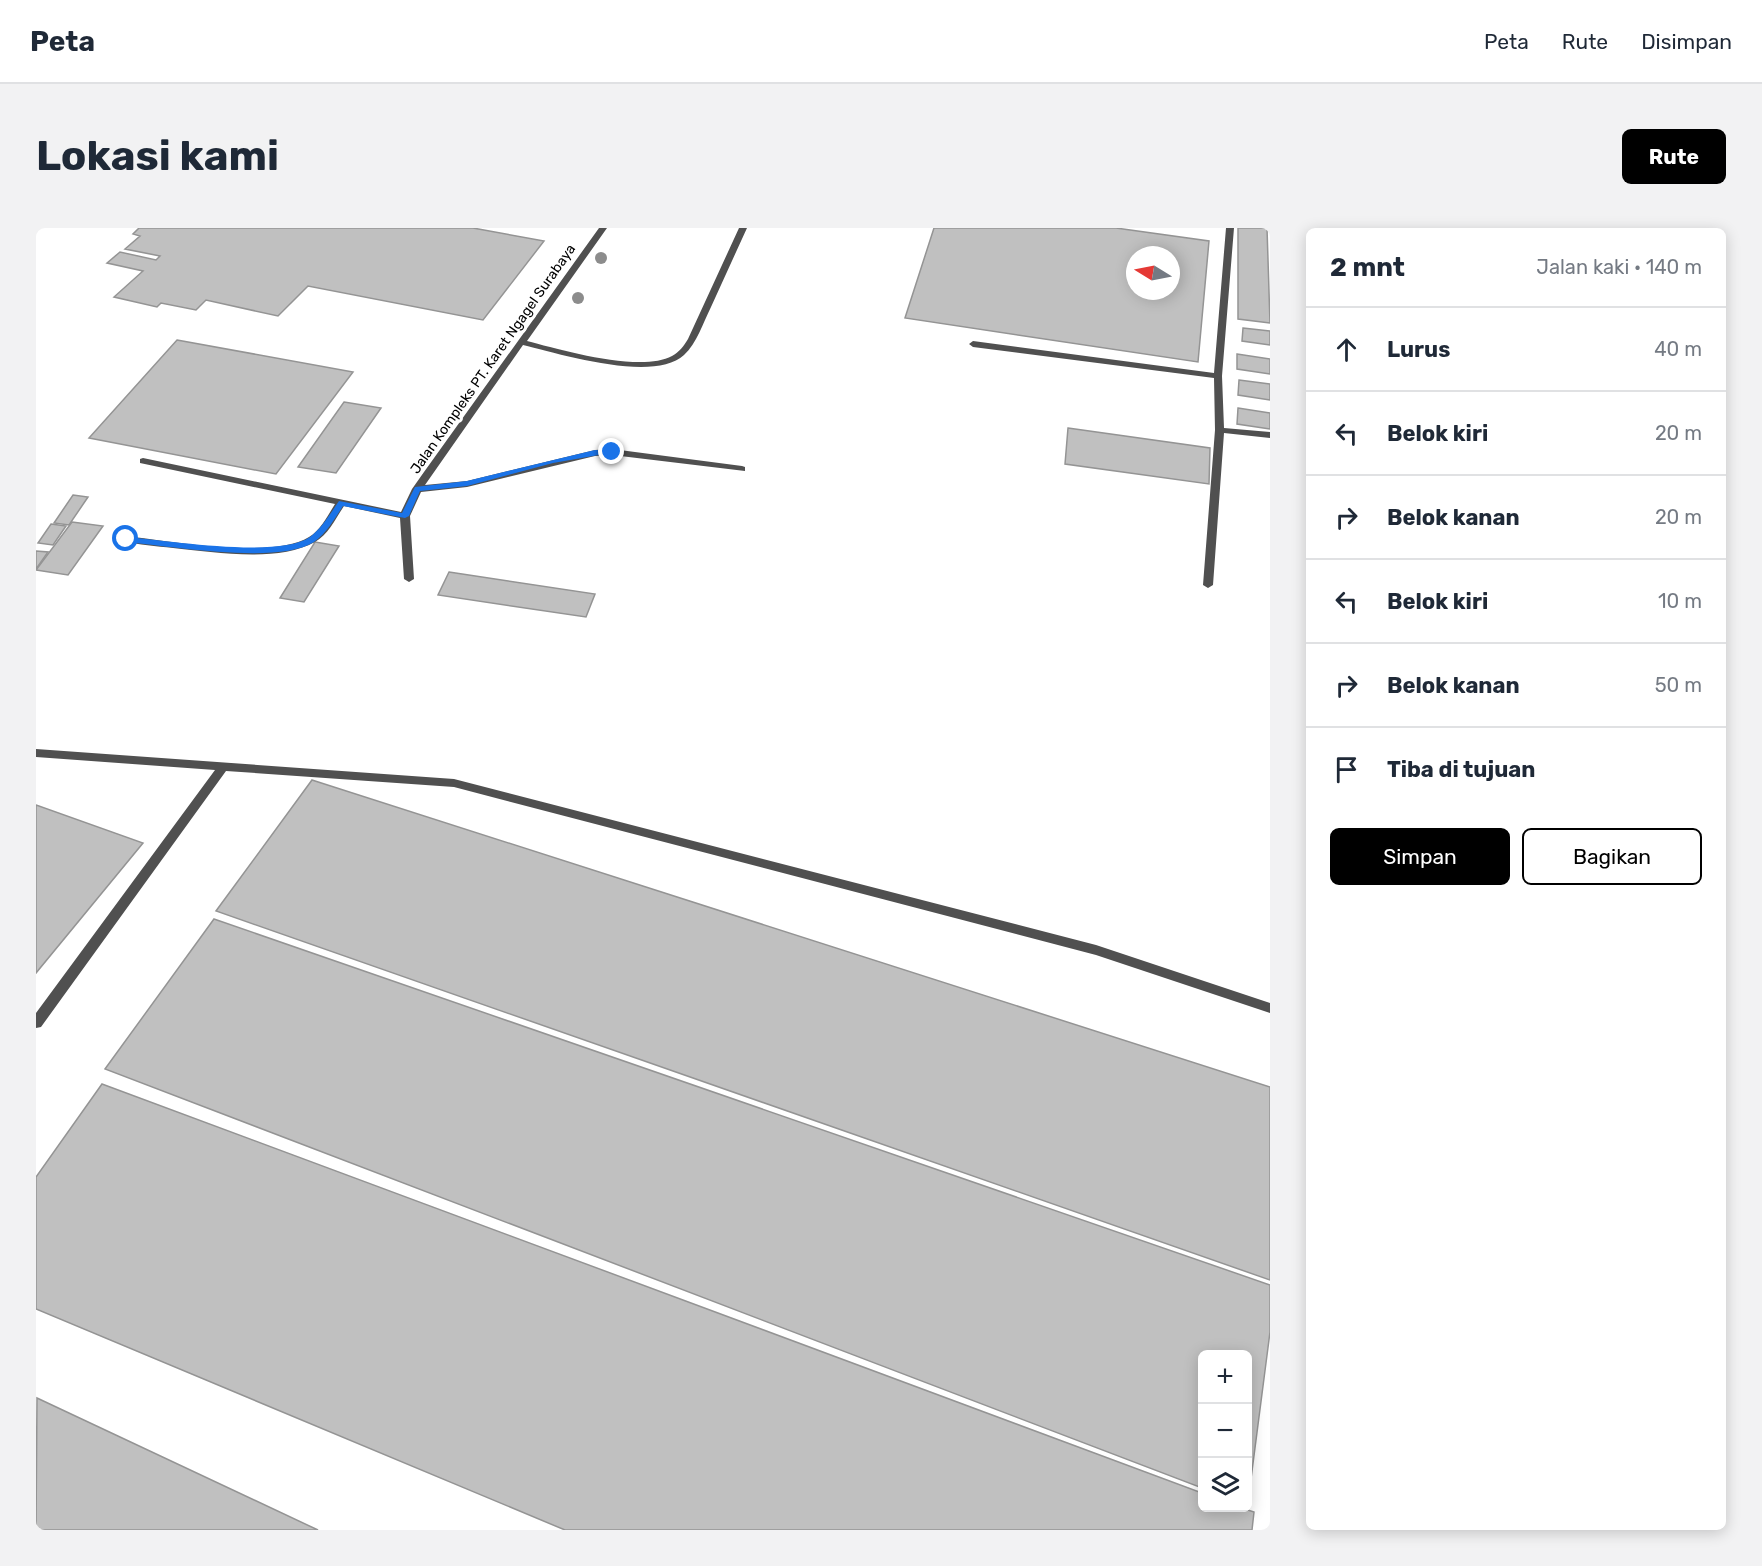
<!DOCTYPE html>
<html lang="id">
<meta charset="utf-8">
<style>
:root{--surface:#fff;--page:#f2f2f3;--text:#1f2937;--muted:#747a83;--line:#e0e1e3;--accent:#000}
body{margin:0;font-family:Rubik,sans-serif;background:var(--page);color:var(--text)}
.controls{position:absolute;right:18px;bottom:18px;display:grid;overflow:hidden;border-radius:9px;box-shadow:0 3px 15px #0003}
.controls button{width:54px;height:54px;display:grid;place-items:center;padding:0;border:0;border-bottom:2px solid var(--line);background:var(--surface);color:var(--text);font:30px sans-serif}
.compass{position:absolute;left:1090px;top:18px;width:54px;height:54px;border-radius:50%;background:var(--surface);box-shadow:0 3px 15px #0003;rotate:280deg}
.stop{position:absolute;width:18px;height:18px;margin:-14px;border:4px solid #1a73e8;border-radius:50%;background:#fff}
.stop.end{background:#1a73e8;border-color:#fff;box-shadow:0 2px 6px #0008}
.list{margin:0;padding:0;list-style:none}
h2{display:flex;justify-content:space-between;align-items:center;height:78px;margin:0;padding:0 24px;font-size:26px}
h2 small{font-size:20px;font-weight:400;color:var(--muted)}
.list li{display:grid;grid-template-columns:39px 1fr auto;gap:18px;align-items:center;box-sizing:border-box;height:84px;padding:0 24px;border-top:2px solid var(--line)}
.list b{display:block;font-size:22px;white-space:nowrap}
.list em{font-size:20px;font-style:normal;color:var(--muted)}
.actions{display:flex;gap:12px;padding:18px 24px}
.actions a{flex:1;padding:14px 0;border:2px solid var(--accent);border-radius:9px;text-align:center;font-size:21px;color:var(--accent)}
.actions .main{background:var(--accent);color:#fff}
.icon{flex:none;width:33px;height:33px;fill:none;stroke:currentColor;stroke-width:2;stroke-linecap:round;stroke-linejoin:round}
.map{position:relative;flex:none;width:1234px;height:1302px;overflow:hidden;border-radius:9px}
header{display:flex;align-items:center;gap:36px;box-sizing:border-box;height:84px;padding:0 30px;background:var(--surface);border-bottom:2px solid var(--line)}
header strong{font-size:28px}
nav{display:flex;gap:33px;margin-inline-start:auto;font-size:21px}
.intro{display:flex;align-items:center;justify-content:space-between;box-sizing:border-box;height:144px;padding:0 36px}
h1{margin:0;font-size:42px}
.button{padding:15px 27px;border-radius:9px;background:var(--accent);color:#fff;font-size:21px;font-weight:700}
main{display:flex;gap:36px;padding:0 36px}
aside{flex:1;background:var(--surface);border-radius:9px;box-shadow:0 3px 15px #0003}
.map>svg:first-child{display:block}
</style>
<header>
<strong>Peta</strong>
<nav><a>Peta</a><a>Rute</a><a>Disimpan</a></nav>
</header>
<div class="intro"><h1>Lokasi kami</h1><a class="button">Rute</a></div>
<main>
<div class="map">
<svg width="1234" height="1302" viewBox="0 0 1234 1302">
<rect width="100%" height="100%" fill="#fff"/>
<g fill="#c0c0c0" stroke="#949494" stroke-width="1.5" fill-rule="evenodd">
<path d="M103,0H437L508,13L447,92L272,58L242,88L170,72L160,82L125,75L121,79L78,69L107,43L71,35L84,24L120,32L124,28L89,21L104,8L97,6Z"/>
<path d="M898,0H1080L1173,13L1162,134L869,90ZM1099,27H1135V63H1099Z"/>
<path d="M1202,0H1231L1234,95L1202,91Z"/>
<path d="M1207,100L1234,103V117L1206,113Z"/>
<path d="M141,112L317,144L240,246L53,210Z"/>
<path d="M1201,126L1234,131V146L1201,141Z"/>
<path d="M1203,152L1234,156V172L1202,167Z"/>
<path d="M308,174L345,180L300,245L262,239Z"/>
<path d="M1202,180L1234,185V201L1201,196Z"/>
<path d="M1032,200L1174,220L1173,256L1029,236Z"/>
<path d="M37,267L52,269L33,297L18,295Z"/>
<path d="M36,294L67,298L32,347L0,342Z"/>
<path d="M15,296L30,298L17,317L2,315Z"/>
<path d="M279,314L303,318L268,374L244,370Z"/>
<path d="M0,323L12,324L0,341Z"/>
<path d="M413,344L559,366L550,389L402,367Z"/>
<path d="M276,552L1234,859V1052L180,683Z"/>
<path d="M0,577L107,615L0,745Z"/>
<path d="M178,691L1234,1057V1104L1212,1274V1126H1166V1260L69,841Z"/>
<path d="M66,856L1166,1265V1280H1206L1218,1284L1216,1302H529L0,1081V949Z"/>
<path d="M1,1170L282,1302H0Z"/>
</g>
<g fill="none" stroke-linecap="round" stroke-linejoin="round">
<g fill="#505050" fill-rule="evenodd">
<path d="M563,0H571L491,113C525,122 605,145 636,128C643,124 648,118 652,111L703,0H711C699,26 687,53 675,79C667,95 661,115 648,127C618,155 524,126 487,117L389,257L431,253L559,222L576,221L706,238L709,239V243L576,227L559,228L431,259L385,264L374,288L378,351L373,354L368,351L364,290L308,278C300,290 292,307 279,314C241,335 178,324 137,320C120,318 103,317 87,313V309L90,308C134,313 236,332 273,309C285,302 292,287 299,276L104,235V231L107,230L365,284L376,261L388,244Z"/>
<path d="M1190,0H1198L1186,148L1188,200L1234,204V210L1188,205L1177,357L1172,360L1167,357L1179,202L1178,150L937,119L933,116L937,113L1178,145Z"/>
<path d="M0,521L418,551L1060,717L1234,775V785L1060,727L418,559L190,543L5,799L0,800V785L179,542L0,529Z"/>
</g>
</g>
<g fill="#8c8c8c">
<circle cx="565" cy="30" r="6"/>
<circle cx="542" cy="70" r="6"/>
</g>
<path fill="#1a73e8" d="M559,222H576L580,224L517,235L431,258L384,263L373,288L369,290L307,278C299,290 291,305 278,314C242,337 134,318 90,314L86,311L90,309C130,312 242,331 274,309C286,300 294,286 303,273L366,285L379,259L431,253Z"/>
<g text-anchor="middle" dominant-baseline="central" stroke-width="6" stroke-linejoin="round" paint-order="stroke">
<g font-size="14" fill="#000" stroke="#fff">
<text transform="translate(457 131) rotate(-55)">Jalan Kompleks PT. Karet Ngagel Surabaya</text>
</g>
</g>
</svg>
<div class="controls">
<button>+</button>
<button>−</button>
<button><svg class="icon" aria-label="layers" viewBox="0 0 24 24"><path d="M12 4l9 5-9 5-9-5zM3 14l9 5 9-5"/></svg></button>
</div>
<svg class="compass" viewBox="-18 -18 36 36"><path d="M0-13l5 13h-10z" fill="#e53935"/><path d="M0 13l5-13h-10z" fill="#747a83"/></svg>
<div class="stop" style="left:90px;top:311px"></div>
<div class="stop end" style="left:576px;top:224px"></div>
</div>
<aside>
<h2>2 mnt<small>Jalan kaki · 140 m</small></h2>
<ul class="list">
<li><svg class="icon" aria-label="ahead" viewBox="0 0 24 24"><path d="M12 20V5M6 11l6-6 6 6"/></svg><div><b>Lurus</b></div><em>40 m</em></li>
<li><svg class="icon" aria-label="left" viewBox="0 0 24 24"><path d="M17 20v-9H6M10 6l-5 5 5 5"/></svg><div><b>Belok kiri</b></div><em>20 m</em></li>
<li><svg class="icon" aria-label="right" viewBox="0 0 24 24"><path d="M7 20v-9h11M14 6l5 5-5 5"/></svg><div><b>Belok kanan</b></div><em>20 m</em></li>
<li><svg class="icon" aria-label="left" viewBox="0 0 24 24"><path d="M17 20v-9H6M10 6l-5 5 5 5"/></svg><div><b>Belok kiri</b></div><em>10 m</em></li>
<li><svg class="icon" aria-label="right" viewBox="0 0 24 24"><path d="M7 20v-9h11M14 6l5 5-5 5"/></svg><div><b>Belok kanan</b></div><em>50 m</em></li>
<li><svg class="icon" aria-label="arrive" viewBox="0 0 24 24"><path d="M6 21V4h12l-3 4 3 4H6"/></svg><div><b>Tiba di tujuan</b></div></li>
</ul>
<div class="actions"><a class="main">Simpan</a><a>Bagikan</a></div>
</aside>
</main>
